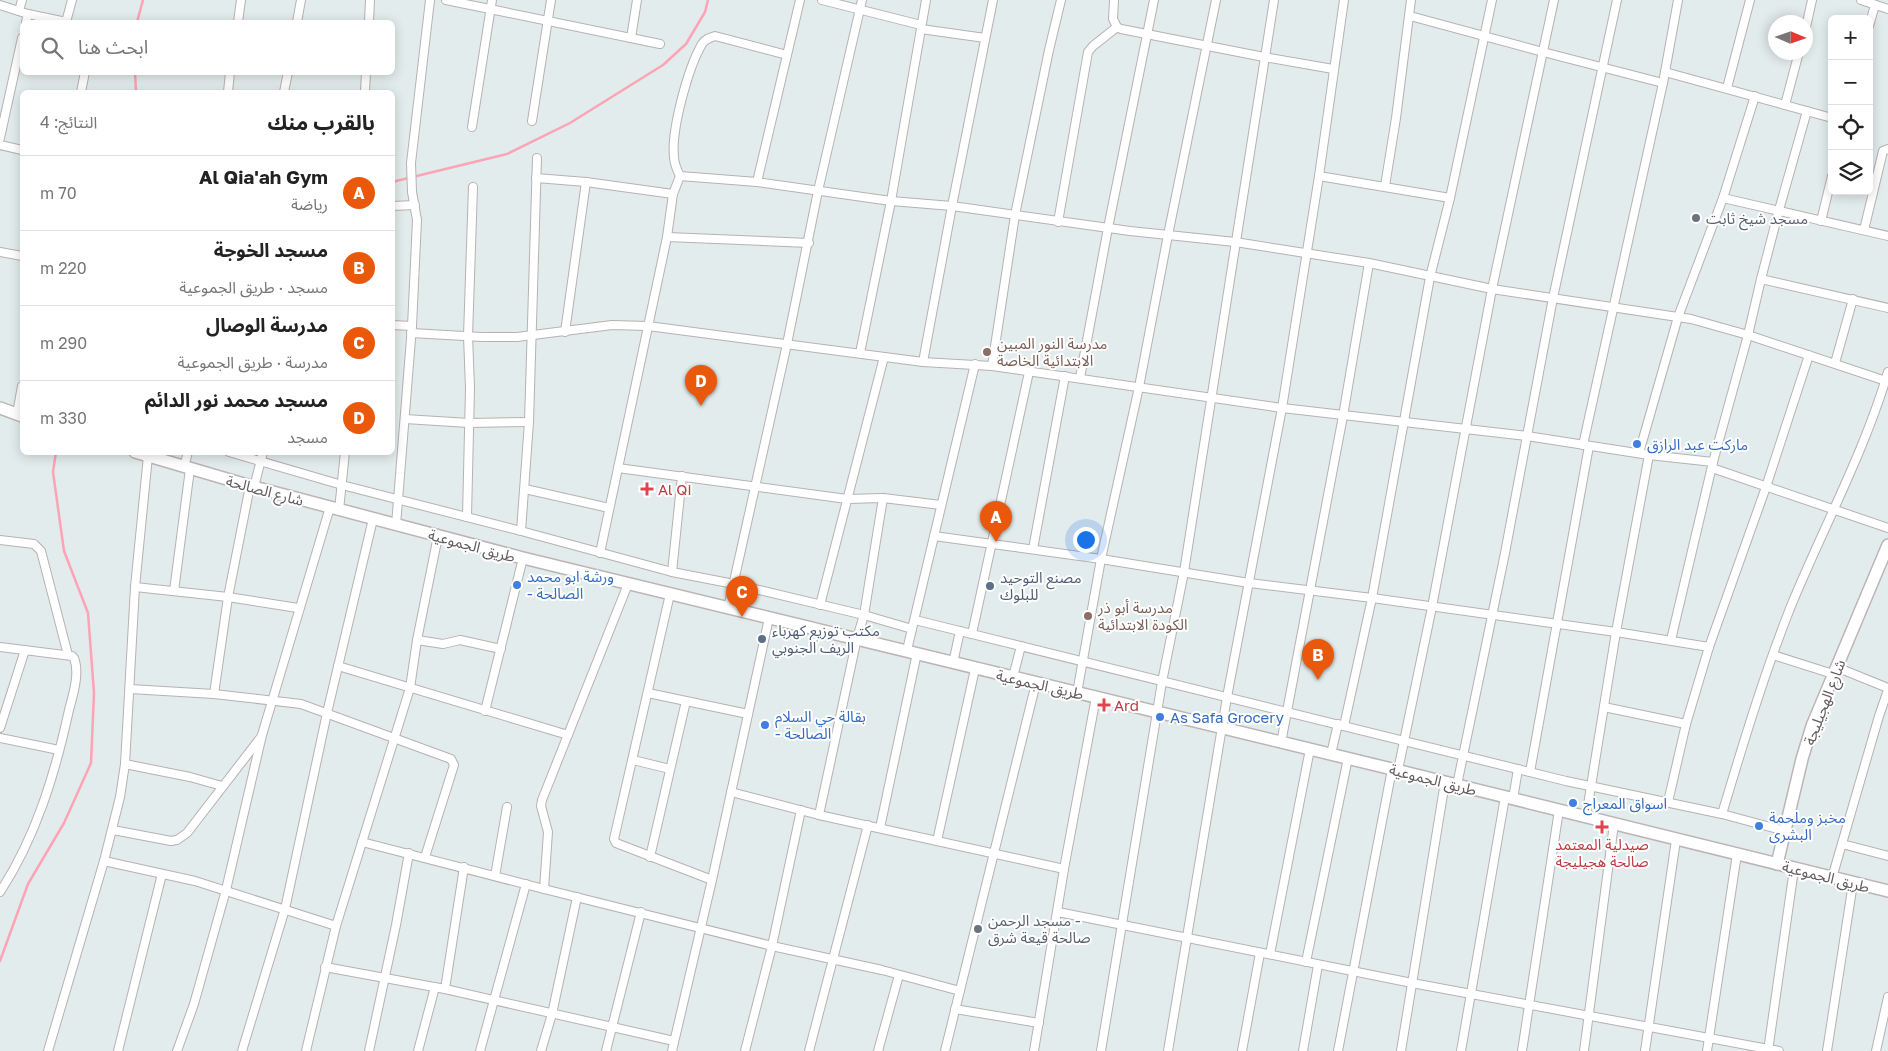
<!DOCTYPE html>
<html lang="ar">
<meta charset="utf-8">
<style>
:root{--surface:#fff;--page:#f6f6f6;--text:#222;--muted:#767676;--line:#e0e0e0;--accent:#ea580c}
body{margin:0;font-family:"Golos Text","Noto Sans Arabic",sans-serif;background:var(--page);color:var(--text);direction:rtl}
.controls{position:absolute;right:15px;top:15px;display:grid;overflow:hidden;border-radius:8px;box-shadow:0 2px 12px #0003}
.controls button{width:45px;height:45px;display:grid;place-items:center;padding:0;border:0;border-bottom:1px solid var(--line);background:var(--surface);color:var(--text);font:25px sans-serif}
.compass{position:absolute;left:1768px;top:15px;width:45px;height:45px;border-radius:50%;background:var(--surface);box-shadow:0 2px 12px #0003;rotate:92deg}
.you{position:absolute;left:1085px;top:539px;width:18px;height:18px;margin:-12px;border:4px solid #fff;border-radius:50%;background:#1a73e8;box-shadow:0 0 0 8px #1a73e833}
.badge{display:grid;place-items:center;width:32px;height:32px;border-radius:50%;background:var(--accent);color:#fff;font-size:16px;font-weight:700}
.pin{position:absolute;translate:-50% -41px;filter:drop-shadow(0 1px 2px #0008)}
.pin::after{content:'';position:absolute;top:26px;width:18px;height:15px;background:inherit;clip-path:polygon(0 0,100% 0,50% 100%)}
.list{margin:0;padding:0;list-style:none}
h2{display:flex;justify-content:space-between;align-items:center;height:65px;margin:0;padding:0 20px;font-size:21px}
h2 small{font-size:16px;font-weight:400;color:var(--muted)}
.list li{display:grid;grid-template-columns:32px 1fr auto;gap:15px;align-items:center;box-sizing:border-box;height:75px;padding:0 20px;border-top:1px solid var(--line)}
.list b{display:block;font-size:19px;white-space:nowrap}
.list p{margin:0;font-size:16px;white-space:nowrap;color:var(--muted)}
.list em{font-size:16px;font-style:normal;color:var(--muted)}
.icon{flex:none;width:28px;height:28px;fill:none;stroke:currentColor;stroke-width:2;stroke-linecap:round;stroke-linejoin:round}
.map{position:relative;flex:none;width:1888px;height:1051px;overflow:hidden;direction:ltr}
.search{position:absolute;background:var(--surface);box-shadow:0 2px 12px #0003;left:20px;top:20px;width:375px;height:55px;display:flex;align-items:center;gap:12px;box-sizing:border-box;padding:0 18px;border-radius:8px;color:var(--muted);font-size:19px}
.panel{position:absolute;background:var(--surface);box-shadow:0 2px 12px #0003;left:20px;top:90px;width:375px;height:365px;border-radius:8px;direction:rtl}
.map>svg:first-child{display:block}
</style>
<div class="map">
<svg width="1888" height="1051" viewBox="0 0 1888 1051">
<rect width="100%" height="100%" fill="#e3eced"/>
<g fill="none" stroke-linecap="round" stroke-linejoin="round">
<g stroke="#fca4b5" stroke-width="2.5">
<path d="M137,22L143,0"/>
<path d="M135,72L136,92"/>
<path d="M392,182L507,154L570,123L663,65L686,44L705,12L708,0"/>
<path d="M0,961L28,884L64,823L91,763L94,693L88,613L64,551L53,472L56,452"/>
</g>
<g stroke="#b8b1b1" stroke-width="10">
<g id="street">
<path d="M446,0L660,44"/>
<path d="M822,0L921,25"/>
<path d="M1114,0L1113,19L1117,27L1121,29L1264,57L1333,69"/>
<path d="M1861,0L1888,9"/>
<path d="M0,5L28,14L26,22"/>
<path d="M19,11L22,0"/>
<path d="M28,14L66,22"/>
<path d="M1410,16L1543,52L1663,83"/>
<path d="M66,22L72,0"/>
<path d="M238,22L241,0"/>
<path d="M297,22L301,0"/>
<path d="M369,22L370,0"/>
<path d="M1869,26L1875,5"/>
<path d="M1806,27L1812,0"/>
<path d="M921,29L985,38"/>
<path d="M631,38L637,0"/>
<path d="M1665,72L1832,118"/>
<path d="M1727,88L1750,0"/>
<path d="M81,92L85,72"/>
<path d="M228,92L230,72"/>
<path d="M284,92L288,72"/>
<path d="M365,92L366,72"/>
<path d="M1785,105L1799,52"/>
<path d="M532,121L551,0"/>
<path d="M472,127L492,0"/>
<path d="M0,138L22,38"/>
<path d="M0,145L22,150"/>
<path d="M680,176L757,182L891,201L952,206L1130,231L1235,242L1369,263L1492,289L1691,319L1748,335L1886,381"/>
<path d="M680,176C677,170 674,164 674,157C671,130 688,68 702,44C705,39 709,38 715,36L787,55"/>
<path d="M1319,176L1450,198"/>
<path d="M536,178L586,182L673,194"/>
<path d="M757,182L800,0"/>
<path d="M1385,186L1396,118L1411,0"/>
<path d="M1723,198L1888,236"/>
<path d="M392,206L415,205"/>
<path d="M1821,221L1832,176"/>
<path d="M1058,222L1088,52L1093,46L1117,27"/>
<path d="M1864,230L1883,151L1888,149"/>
<path d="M667,237L809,243"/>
<path d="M0,252L22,256"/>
<path d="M1761,279L1888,308"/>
<path d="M392,325L412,326"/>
<path d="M565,332L586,182"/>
<path d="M411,333L482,337H517L612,325L648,326L923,362L992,366L1282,408L1527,436L1649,455L1713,462"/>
<path d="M860,353L891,201L926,0"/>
<path d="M923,362L952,206L993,0"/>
<path d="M1835,363L1853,299"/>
<path d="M992,366L1015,215L1049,50L1061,0"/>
<path d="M1080,378L1108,228L1154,0"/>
<path d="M17,414L22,386"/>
<path d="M405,419L469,423L529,422"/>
<path d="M1583,445L1663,83L1678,0"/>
<path d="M229,452L342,485L521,531L672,572L734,584L864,615L912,629"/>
<path d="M1639,453L1678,317L1723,198L1755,96"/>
<path d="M184,467L188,452"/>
<path d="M618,468L847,499L883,498L941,505"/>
<path d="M1712,468L1888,528"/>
<path d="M254,487L263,452"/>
<path d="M525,489L609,508"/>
<path d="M339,510L345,452"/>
<path d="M467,517L470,388L468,336L473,187"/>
<path d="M396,525L412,326L417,220L412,192L411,163L430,0"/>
<path d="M521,531L529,422L537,158"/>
<path d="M934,536L1101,559L1249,583L1372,598L1616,632L1709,647"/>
<path d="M0,540L34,544L41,551L68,655"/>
<path d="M1033,549L1065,376"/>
<path d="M600,553L667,237L673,194L680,176"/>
<path d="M672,572L682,476"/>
<path d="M135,587L228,597L298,608"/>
<path d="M174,591L190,469"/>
<path d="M670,594L614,839L616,843L712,880"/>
<path d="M820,605L884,357"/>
<path d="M728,608L787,344L818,191L862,0"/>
<path d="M915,620L1566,781L1722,814L1785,831"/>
<path d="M972,634L1029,372"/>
<path d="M417,640L443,644L460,640L501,649"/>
<path d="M1671,640L1713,462L1748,335L1761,279L1779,210L1807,111"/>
<path d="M0,647L72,656L74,658C80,673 73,695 69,710C55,774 36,837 0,892"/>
<path d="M907,650L975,364"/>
<path d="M1773,655L1833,674"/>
<path d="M953,663L960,631"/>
<path d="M338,666L568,735"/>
<path d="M1836,667L1888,688"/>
<path d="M1013,677L1021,646"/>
<path d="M130,689L214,694L301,704L451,759L454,765L425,857"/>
<path d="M648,693L748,714"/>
<path d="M1077,693L1101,559L1139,387L1168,235L1216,0"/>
<path d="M214,694L228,597L250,486"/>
<path d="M1604,707L1686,724"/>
<path d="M485,711L523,558"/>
<path d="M1344,726L1372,598L1430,277L1450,198L1492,0"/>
<path d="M0,728L25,650"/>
<path d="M0,738L59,750"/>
<path d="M1281,743L1343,416L1369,263"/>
<path d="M1331,754L1338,724"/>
<path d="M633,760L670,769"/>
<path d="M125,764L190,777L222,786"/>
<path d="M1398,770L1432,607L1492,289L1554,0"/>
<path d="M1530,772L1589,446"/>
<path d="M1457,785L1505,553L1553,298L1617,0"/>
<path d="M731,792L819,815L1064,869"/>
<path d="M1513,799L1518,769"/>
<path d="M1668,802L1686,724L1709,647L1766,487L1809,355"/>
<path d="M1722,814C1743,744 1764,674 1791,606C1823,528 1864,453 1888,372"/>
<path d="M819,815L857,638L864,615L883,498"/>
<path d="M1586,817L1616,632L1649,455"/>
<path d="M880,828L917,653"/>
<path d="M113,830L171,841L177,840L187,833L261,737"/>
<path d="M937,841L975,669"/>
<path d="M362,842L544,889L772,946L882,970L960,991"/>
<path d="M1842,844L1888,856"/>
<path d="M650,857L686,701"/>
<path d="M104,861L195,881L336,926"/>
<path d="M495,876L507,807"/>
<path d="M1832,878L1879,716L1888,690"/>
<path d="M544,889L548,832L541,806L542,800L628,584"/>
<path d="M1058,912L1412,983L1779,1051"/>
<path d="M1270,954L1310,749"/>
<path d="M1306,962L1348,758"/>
<path d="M325,967L445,989L674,1041"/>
<path d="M445,989L464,867"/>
<path d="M955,1009L1039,1023"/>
<path d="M48,1051L104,861L120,797L125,764L135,587L148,456"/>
<path d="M118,1051L162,874"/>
<path d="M177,1051L194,1004L226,890L262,735L330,507"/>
<path d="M242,1051L285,909L327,713L373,519"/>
<path d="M306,1051L336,926L410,688L417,640L438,536"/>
<path d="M369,1051L396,925L409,853"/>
<path d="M418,1051L435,987"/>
<path d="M480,1051L526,884"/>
<path d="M541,1051L552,1014L577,897"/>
<path d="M606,1051L641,912"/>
<path d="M672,1051L712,880L769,618"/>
<path d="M745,1051L772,946L801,810"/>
<path d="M809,1051L868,825"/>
<path d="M878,1051L899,975"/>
<path d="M945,1051L1036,683"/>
<path d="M1034,1051L1064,869L1096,697"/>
<path d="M1101,1051L1162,682L1184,572L1274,0"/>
<path d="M1168,1051L1227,697L1282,408L1319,176L1344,0"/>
<path d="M1242,1051L1260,953"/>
<path d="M1303,1051L1318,965"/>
<path d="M1338,1051L1392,769"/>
<path d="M1401,1051L1445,782"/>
<path d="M1461,1051L1505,797"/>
<path d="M1522,1051L1559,810"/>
<path d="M1584,1051L1614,824"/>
<path d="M1645,1051L1676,840"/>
<path d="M1707,1051L1737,854"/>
<path d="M1768,1051L1794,869"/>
<path d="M1827,1051L1853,883"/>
<path d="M1876,1051L1888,997"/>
</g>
</g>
<g stroke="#bdb4b4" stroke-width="14">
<g id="secondary">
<path d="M0,408L22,416"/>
<path d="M135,452L254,487L523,558L1392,769L1888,891"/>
<path d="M1777,864L1802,759L1812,726L1888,545"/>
</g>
</g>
<use href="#street" stroke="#fff" stroke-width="8"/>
<use href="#secondary" stroke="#fff" stroke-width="11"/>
</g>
<g fill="#6b7280" stroke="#fff" stroke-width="2">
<circle cx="1696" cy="218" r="5"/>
<circle cx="978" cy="929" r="5"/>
</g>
<g fill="#8d6e63" stroke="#fff" stroke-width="2">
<circle cx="987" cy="352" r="5"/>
<circle cx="1088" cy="616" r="5"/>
</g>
<g fill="#3f7fe0" stroke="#fff" stroke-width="2">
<circle cx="1637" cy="444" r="5"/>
<circle cx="517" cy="585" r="5"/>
<circle cx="1160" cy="717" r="5"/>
<circle cx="765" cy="725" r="5"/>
<circle cx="1573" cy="803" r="5"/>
<circle cx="1759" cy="826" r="5"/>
</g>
<g fill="#e0444e" stroke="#fff" stroke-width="2">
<path d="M644.5 481.5h5v5h5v5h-5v5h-5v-5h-5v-5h5z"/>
<path d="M1101.5 697.5h5v5h5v5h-5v5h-5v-5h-5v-5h5z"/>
<path d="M1599.5 819.5h5v5h5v5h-5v5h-5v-5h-5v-5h5z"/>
</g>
<g fill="#5c6f8a" stroke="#fff" stroke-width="2">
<circle cx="990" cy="586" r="5"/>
<circle cx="762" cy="639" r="5"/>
</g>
<g text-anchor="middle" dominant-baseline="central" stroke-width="4" stroke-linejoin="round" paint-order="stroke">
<g font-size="15" fill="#5b616d" stroke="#fff" text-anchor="start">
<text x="1706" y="218">مسجد شيخ ثابت</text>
<text x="988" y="920">مسجد الرحمن -<tspan x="988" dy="17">صالحة قيعة شرق</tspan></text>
</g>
<g font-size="15" fill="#785e54" stroke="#fff" text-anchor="start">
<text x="997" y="343">مدرسة النور المبين<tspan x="997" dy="17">الابتدائية الخاصة</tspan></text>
<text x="1098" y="607">مدرسة أبو ذر<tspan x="1098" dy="17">الكودة الابتدائية</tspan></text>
</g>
<g font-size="15" fill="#366cbe" stroke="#fff" text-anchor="start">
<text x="1647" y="444">ماركت عبد الرازق</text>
<text x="527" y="576">ورشة ابو محمد<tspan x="527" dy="17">- الصالحة</tspan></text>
<text x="775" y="716">بقالة حي السلام<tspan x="775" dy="17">- الصالحة</tspan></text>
<text x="1170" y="717">As Safa Grocery</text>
<text x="1583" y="803">اسواق المعراج</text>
<text x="1769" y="817">مخبز وملحمة<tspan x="1769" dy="17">البشرى</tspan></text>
</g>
<g font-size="15" fill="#be3a42" stroke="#fff" text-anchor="start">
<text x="658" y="489">Al Qi</text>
<text x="1114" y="705">Ard</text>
<text x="1602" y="844" text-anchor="middle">صيدلية المعتمد<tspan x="1602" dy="17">صالحة هجيليجة</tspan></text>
</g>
<g font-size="15" fill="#635b5c" stroke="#fff">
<text transform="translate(265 490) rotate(15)">شارع الصالحة</text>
<text transform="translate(472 545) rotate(15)">طريق الجموعية</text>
<text transform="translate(1040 684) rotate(13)">طريق الجموعية</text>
<text transform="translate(1824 702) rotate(-69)">شارع الهجيليجة</text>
<text transform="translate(1433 779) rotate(14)">طريق الجموعية</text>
<text transform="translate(1826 876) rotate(14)">طريق الجموعية</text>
</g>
<g font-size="15" fill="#4e5e75" stroke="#fff" text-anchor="start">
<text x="1000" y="577">مصنع التوحيد<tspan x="1000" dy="17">للبلوك</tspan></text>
<text x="772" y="630">مكتب توزيع كهرباء<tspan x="772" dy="17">الريف الجنوبي</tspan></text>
</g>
</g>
</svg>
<div class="controls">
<button>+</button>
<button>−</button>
<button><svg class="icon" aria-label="locate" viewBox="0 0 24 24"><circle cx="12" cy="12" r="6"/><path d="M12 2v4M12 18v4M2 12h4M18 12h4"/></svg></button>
<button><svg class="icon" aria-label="layers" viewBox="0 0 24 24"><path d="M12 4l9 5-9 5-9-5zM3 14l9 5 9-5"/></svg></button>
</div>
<svg class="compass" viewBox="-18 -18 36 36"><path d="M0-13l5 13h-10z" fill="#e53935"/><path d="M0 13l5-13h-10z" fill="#767676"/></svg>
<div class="you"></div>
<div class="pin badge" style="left:996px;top:542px">A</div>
<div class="pin badge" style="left:1318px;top:680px">B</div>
<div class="pin badge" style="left:742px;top:617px">C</div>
<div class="pin badge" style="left:701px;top:406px">D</div>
<div class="search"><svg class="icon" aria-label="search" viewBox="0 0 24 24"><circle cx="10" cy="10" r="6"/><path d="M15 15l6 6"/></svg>ابحث هنا</div>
<section class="panel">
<h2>بالقرب منك<small>النتائج: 4</small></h2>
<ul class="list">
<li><span class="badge">A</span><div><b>Al Qia'ah Gym</b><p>رياضة</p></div><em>70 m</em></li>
<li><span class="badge">B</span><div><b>مسجد الخوجة</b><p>مسجد · طريق الجموعية</p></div><em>220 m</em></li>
<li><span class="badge">C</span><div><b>مدرسة الوصال</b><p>مدرسة · طريق الجموعية</p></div><em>290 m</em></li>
<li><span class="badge">D</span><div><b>مسجد محمد نور الدائم</b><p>مسجد</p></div><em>330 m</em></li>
</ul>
</section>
</div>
